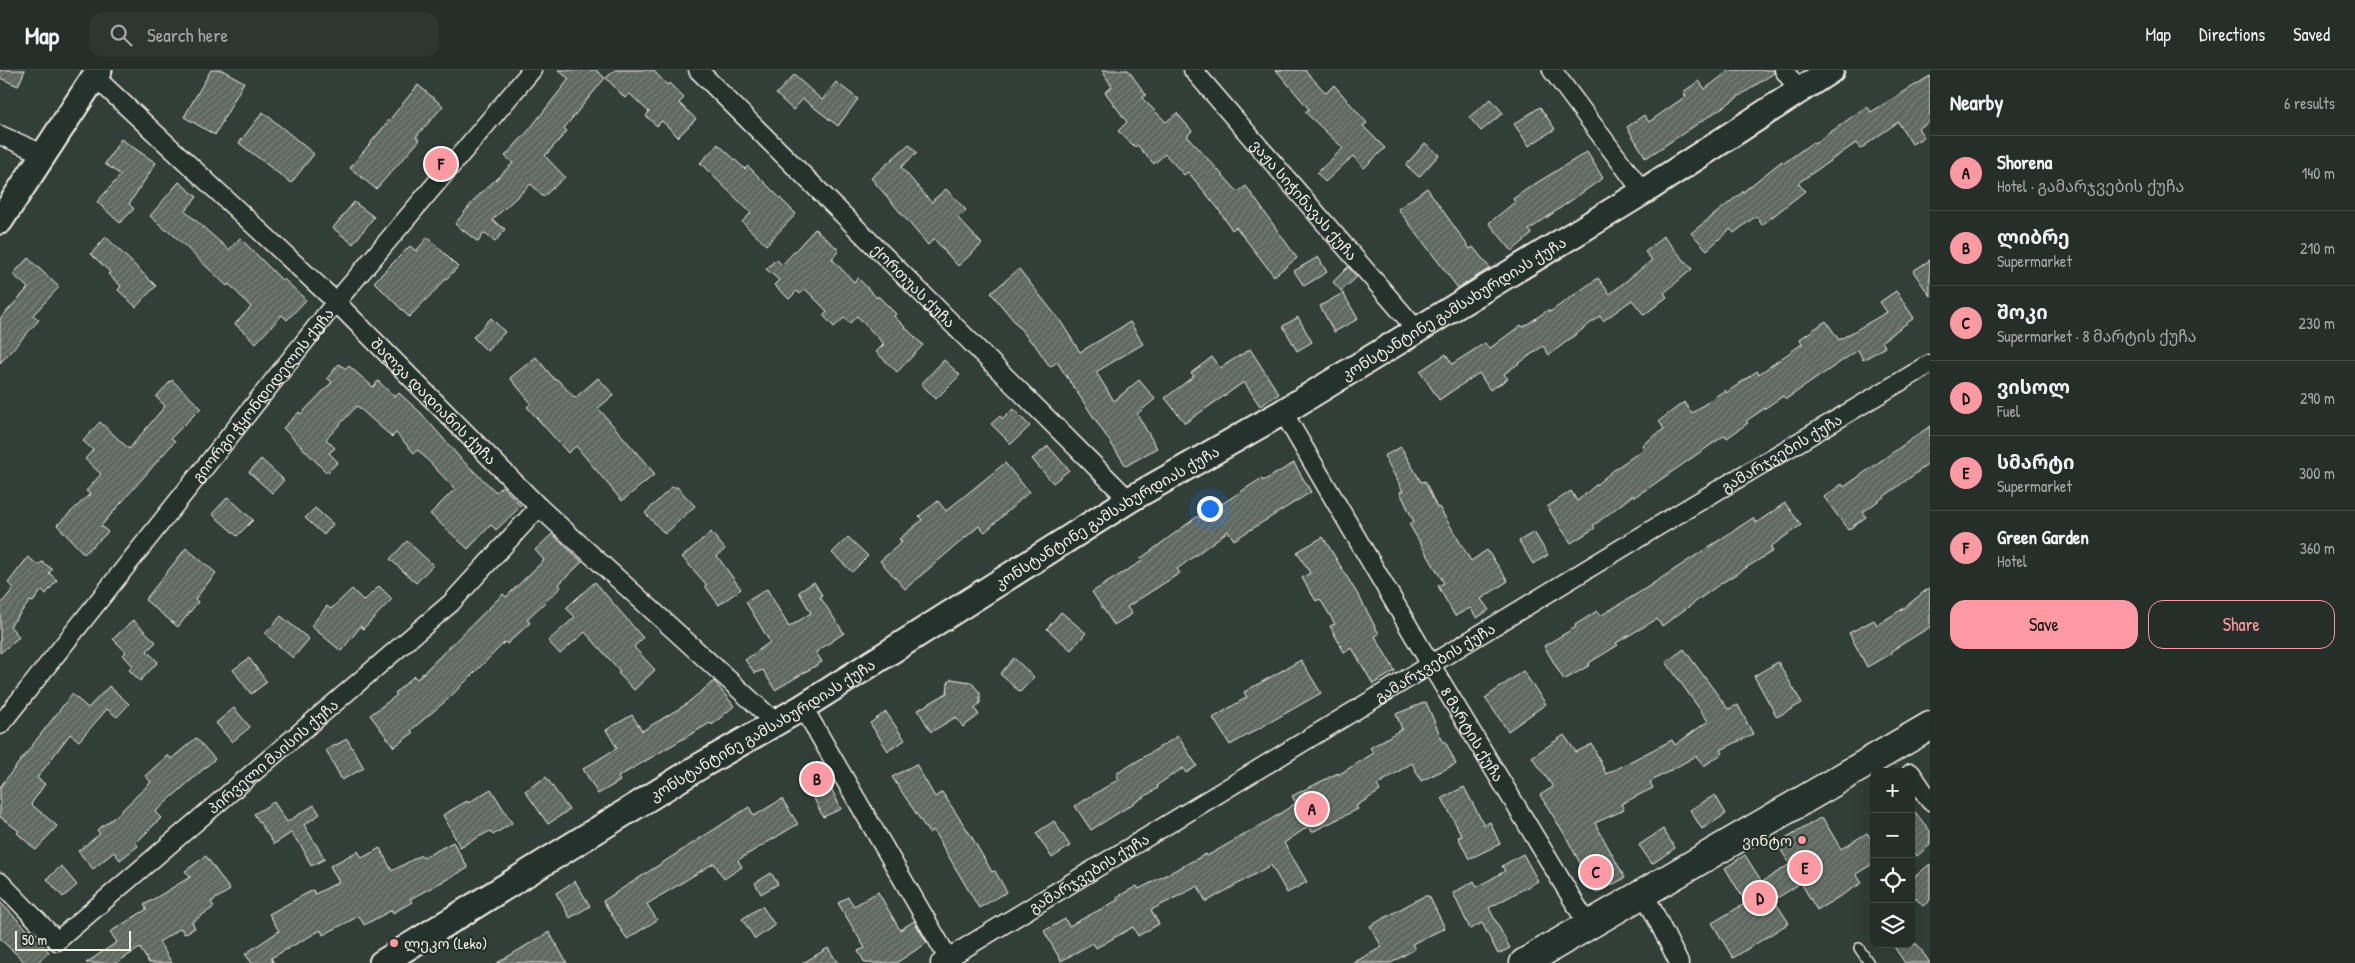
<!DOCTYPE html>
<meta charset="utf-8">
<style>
:root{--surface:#262e2a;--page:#2e3632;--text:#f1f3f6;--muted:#a4a8a8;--line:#424a47;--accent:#ff9aa2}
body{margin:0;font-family:"Patrick Hand","Noto Sans Georgian",sans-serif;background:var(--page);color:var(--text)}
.controls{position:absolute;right:15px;bottom:15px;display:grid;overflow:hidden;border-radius:10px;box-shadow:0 5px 20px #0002}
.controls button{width:45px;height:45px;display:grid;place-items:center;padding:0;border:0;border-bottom:1px solid var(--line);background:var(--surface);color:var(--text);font:25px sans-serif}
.scale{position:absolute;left:15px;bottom:12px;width:116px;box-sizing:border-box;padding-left:5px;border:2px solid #f4f1e8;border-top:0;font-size:14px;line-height:18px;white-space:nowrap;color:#f4f1e8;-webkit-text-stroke:4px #26332d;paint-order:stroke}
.you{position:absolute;left:1209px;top:438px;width:18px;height:18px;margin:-12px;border:4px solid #fff;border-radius:50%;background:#1a73e8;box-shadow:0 0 0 8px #1a73e833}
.badge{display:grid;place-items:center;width:32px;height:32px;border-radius:50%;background:var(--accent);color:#111;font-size:16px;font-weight:700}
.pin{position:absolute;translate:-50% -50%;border:2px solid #fff;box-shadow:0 1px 5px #0006}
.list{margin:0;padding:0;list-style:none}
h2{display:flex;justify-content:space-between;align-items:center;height:65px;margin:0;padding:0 20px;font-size:21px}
h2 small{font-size:16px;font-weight:400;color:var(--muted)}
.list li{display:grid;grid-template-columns:32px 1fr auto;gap:15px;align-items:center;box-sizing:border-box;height:75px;padding:0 20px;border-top:1px solid var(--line)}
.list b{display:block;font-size:19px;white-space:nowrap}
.list p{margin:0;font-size:16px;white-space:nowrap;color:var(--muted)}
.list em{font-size:16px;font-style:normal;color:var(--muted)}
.actions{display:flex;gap:10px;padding:15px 20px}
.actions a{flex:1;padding:11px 0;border:1px solid var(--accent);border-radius:15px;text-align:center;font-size:18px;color:var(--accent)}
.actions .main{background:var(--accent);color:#111}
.icon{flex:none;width:28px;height:28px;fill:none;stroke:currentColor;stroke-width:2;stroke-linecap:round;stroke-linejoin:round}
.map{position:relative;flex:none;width:1930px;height:893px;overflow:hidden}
header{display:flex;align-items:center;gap:30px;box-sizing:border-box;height:70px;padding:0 25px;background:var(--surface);border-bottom:1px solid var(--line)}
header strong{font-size:24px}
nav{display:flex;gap:28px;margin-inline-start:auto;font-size:18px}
.search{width:350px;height:45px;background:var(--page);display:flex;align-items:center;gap:12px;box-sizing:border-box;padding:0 18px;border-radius:15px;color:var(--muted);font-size:19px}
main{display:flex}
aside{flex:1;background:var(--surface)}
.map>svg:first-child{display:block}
</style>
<header>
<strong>Map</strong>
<div class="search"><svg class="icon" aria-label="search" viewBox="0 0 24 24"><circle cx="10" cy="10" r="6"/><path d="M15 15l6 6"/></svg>Search here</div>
<nav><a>Map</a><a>Directions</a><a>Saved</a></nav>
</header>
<main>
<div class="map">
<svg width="1930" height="893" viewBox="0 0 1930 893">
<defs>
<pattern id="building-hatch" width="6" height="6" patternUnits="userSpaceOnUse" patternTransform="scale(1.25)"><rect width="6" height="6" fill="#5f6861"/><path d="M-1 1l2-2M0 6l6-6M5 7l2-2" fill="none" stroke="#777e78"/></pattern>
</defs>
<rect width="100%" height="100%" fill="#323e38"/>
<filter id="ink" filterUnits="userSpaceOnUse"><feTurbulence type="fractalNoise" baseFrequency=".02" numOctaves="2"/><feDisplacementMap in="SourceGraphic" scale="10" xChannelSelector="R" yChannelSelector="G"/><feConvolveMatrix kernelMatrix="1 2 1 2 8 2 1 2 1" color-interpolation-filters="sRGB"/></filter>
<g filter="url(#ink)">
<g fill="url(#building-hatch)" stroke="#f4f1e8">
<path d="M0,0H25L18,16L0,8Z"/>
<path d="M211,0H222L244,12L215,65L184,47Z"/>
<path d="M558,0H596L605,8L564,58L567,61L545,86L565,107L543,127L531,114L492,150L505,159L495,172L484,163L478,172L455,154L476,128L513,93L505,86L529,60L569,9Z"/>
<path d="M615,0H653L667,15L669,13L684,28L679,33L696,49L678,67L662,51L657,56L646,46L649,42L630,24L625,28L606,8Z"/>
<path d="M1102,0H1128L1146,25L1142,28L1166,52L1177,43L1192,61L1187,66L1238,122L1246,116L1297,188L1274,206L1236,157L1232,160L1217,137L1188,102L1184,105L1165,84L1154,94L1137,75L1135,77L1118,61L1127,52L1105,22L1112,17Z"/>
<path d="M1276,0H1305L1326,23L1334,15L1367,53L1363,56L1385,78L1364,98L1353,86L1325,112L1317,103L1343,78L1305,42L1309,39Z"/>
<path d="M1730,0H1774V3L1646,88L1627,57L1644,45L1649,52L1686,26L1683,22L1699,11L1705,19Z"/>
<path d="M794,5L822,30L836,12L858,29L838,56L803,29L793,40L776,24Z"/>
<path d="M1930,6V51L1918,58L1924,67L1912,74L1898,52L1860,79L1856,73L1798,113L1805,121L1762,155L1756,146L1734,163L1730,159L1707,180L1691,163L1782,91L1784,93L1813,72L1814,74L1867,36L1871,42Z"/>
<path d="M418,15L443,36L416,67L420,70L376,119L350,98Z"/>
<path d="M1491,29L1503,43L1481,61L1469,47Z"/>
<path d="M1540,37L1555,59L1529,76L1514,54Z"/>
<path d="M263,42L314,84L291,113L239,73Z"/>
<path d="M121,69L156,93L129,134L134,139L120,153L97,132L121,105L105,94Z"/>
<path d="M1425,73L1439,85L1419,107L1406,95Z"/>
<path d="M718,74L745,99L748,96L796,144L766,175L742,152L751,143L700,93Z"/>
<path d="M909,74L917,83L901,97L931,132L946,119L966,140L958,148L982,174L958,196L934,169L928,175L871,108Z"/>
<path d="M1587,82L1603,108L1529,160L1532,164L1512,181L1489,153L1515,132L1513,129L1530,117Z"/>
<path d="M179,112L197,127L185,141L229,180L240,168L282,210L284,209L306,230L287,250L282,245L256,273L235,254L251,237L229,214L227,216L168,160L167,161L150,146Z"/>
<path d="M1427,118L1470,179L1473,177L1490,198L1458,218L1398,139Z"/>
<path d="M354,132L374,147L353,174L333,158Z"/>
<path d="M815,159L839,180L832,189L854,212L858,208L877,228L878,226L896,244L894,246L923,275L897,302L876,282L884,274L857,246L850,253L844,248L834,257L823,245L827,241L805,219L800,224L797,221L789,229L774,215L779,210L766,199L776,189L782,195Z"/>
<path d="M1663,166L1692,199L1664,223L1667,227L1644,245L1632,230L1603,251L1600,246L1549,285L1543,276L1504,304L1508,309L1490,320L1479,303L1439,330L1420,301L1446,284L1452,294L1485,273L1489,279L1521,255L1523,257L1548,240L1550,242L1598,208L1610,224L1652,190L1645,182Z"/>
<path d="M106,167L156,216L136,237L118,220L121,216L108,204L110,202L91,184Z"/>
<path d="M428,167L458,197L409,247L374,212L410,176L416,181Z"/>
<path d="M1318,187L1327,202L1304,216L1294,201Z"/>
<path d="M28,188L59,217L33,245L39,250L0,293V249L28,218L13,204Z"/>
<path d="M1930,190V226L1913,201Z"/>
<path d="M1348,197L1357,207L1341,221L1333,212Z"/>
<path d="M1019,199L1061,252L1080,282L1130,252L1143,274L1096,302L1114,331L1139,310L1155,329L1137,344L1157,378L1126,396L1057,292L1050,297L1033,272L1032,273L991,223Z"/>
<path d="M1896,221L1914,248L1882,271L1885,277L1863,290L1858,280L1786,329L1783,326L1746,351L1748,353L1727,368L1725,365L1650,417L1634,427L1633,425L1593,456L1595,458L1571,473L1547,437L1571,421L1577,431L1615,399L1644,379L1642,375L1664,359L1659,351L1684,332L1692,343L1725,320L1726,323L1757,301L1759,304L1802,274L1800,269L1826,251L1839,270L1887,242L1880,232Z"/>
<path d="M1343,223L1358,249L1334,262L1320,236Z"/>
<path d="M1298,247L1312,272L1297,281L1283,256Z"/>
<path d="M491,248L505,262L487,281L473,267Z"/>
<path d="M1250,279L1279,324L1260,336L1244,312L1185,353L1165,328L1194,306L1191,303L1212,287L1220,298Z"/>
<path d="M536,287L555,310L557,309L575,328L598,308L614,325L598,338L655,404L622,431L576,376L568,383L527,337L531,333L510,308Z"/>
<path d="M944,290L960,305L936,329L921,314Z"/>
<path d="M339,294L346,299L349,296L373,317L378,311L395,327L399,323L421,343L461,389L496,422L502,416L521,436L496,460L491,455L468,479L430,444L455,419L418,380L414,383L396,363L392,367L357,336L326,369L335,378L329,383L338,392L327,403L283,358L299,342L301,344L332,312L327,308Z"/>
<path d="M172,310L201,338L171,368L175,371L101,456L108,462L84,484L57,455L90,424L86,421L101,404L85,389L93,380L83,371L100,352L129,379L165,336L156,327Z"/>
<path d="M1013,339L1030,356L1011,374L991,354L1000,346L1003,349Z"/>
<path d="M1930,356V393L1863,442L1866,447L1848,460L1824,427L1842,414L1844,417Z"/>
<path d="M1048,376L1069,400L1053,413L1032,389Z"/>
<path d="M1401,377L1421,412L1425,411L1437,438L1439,437L1471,491L1487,480L1508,511L1481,529L1489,540L1477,548L1470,538L1455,546L1438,516L1444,513L1409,454L1414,452L1400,422L1403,421L1384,386Z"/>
<path d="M261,389L284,410L272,423L249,402Z"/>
<path d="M1005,393L1029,422L985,462L979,456L905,519L880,491L902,472L899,469L922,450L919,446L938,431L946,441Z"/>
<path d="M1294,393L1311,422L1234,470L1228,461L1177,499L1180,503L1127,537L1132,544L1114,555L1092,522L1142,491L1140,489L1198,446L1200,448L1262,408L1263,411Z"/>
<path d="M672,417H677L695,436L665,464L645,443Z"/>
<path d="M228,427L253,450L237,466L212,444Z"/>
<path d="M1785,433L1801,455L1770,477L1773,481L1720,514L1662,556L1657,549L1616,573L1618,575L1589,593L1590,595L1564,610L1544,576L1576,557L1575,555L1597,541L1600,546L1640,522L1753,448L1756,453Z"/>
<path d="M315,438L333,454L324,465L305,448Z"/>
<path d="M711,462L725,479L717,486L741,519L719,535L705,516L706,514L682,487Z"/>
<path d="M1534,462L1548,485L1533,494L1519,471Z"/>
<path d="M552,464L582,492L559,514L561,517L527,549L530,553L507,574L505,572L447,630L411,660L413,663L394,677L370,645L397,625L395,623L414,606L417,609L503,524L506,527L544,490L535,480Z"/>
<path d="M848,467L868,486L852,502L832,483Z"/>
<path d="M1323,467L1361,530L1379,564L1375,566L1395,601L1373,614L1352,578L1344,582L1330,556L1335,554L1320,529L1316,531L1302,508L1310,503L1297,482Z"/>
<path d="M407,471L433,495L416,513L390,489Z"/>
<path d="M186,478L216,503L195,529L198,532L178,557L145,530Z"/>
<path d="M28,487L38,495L42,492L52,499L49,503L57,510L46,524L42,520L33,532L30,531L10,556L19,567L0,583V535L14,518L8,513Z"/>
<path d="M595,512L643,568L634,577L655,600L634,620L618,603L620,601L585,562L560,584L548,571L575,547L566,538Z"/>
<path d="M814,512L822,525L820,527L844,563L816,582L822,592L775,620L763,600L755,603L745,590L770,572L746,532L767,519L789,557L811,543L799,522Z"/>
<path d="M379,516L392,529L363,559L361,556L341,581L311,556L327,536L331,539L352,519L364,531Z"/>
<path d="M1930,517V557L1891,581L1892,583L1867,597L1849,563L1874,550L1877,555L1904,538Z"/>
<path d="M1061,542L1086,563L1071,580L1047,559Z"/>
<path d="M281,546L309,569L293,588L265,564Z"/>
<path d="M133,550L156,572L147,581L158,592L140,611L129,600L133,596L123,585L126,582L113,569Z"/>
<path d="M1684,579L1728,639L1738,635L1753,664L1721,680L1723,683L1704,696L1696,686L1650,712L1653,718L1621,734L1624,740L1595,753L1625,808L1596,823L1565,765L1540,725L1553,717L1532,687L1564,665L1576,682L1592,674L1606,704L1672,670L1675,675L1708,651L1666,592Z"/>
<path d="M249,588L267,612L251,624L233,600Z"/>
<path d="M1014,588L1034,607L1020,622L1000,604Z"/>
<path d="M1301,590L1321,623L1230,675L1213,648L1247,627L1244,622Z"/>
<path d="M1778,592L1802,633L1777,647L1754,606Z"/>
<path d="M1523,601L1546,634L1508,661L1485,628Z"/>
<path d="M951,609L971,612L980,623V633L975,639L979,645L963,657L956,647L931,662L918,640L947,623L948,613Z"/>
<path d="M714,611L734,636L712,655L710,653L618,707L620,711L598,724L583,699L617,678L606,660L632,645L642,661L685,635Z"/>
<path d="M109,616L129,634L117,647L107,639L79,671L70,664L37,708L45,714L31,734L57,756L36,780L17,763L19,761L0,747V717L72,624L88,638Z"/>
<path d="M1426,632L1443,672L1445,671L1456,694L1421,711L1412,693L1377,715L1380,721L1356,736L1358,739L1312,762L1309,756L1284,773L1307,812L1287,823L1271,795L1206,832L1198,816L1151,840L1159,854L1138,866L1133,857L1096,878L1093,873L1061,891L1044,861L1065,849L1069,856L1118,830L1117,827L1137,816L1139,819L1206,784L1207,786L1270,750L1296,733L1292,726L1338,703V705L1374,683L1370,678L1402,659L1396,644Z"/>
<path d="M234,638L250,657L232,672L216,653Z"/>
<path d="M886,642L905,670L888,681L870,653Z"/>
<path d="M1178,666L1197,696L1186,703L1183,698L1157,715L1158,718L1091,760L1075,736L1119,709L1116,704Z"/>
<path d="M196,668L215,689L155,742L161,748L136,773L138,776L120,790L114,782L93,799L78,781L100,764L97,760L116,746L151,712L145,706L168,685L171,689Z"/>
<path d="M347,669L364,698L342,710L326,680Z"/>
<path d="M916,694L935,727L942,722L970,764L992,802L995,801L1007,822L979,838L933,760L929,763L892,707Z"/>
<path d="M823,701L841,739L823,747L805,710Z"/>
<path d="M546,707L569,740L548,754L525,721Z"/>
<path d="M1464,717L1484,755L1490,752L1500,774L1469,789L1458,767L1462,766L1442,728Z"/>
<path d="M491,719L512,753L493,765L490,761L460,777L443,745L467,731L468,733Z"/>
<path d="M1715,725L1726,744L1702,759L1690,740Z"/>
<path d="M782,729L798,754L738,790L742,797L724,809L714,793L647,834L657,850L627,869L603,831L749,737L754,746Z"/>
<path d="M274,732L287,752L314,735L320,744L304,755L325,789L311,796L303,779L291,763L274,774L254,744Z"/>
<path d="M1911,737L1930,761V775L1917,786L1911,779Z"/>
<path d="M1822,747L1841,779L1867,763L1874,774V793L1856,804L1862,813L1817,840L1801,813L1774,830L1789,853L1733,888L1712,853L1746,833L1725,798L1745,785L1762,812L1790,794L1777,774Z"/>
<path d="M1054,751L1070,776L1052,788L1036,763Z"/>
<path d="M1663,759L1675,778L1652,794L1639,775Z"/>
<path d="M453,772L468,798L410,829L412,832L393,843L392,840L364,855L359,846L323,865L321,860L271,888L274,893H252L245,884L279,861L269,844L313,820L315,824L339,812L330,796L358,781L362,788L380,778L392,801L421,785L423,788Z"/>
<path d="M1523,784L1538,811L1489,838L1510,878L1498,884L1482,853L1470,859L1453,823L1474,811L1477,817L1505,801L1502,796Z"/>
<path d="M206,786L230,820L211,832L214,837L192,852L195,858L184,864L181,858L159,872L172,893H149L140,878L116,893H86L117,872L110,862L147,839L144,835L190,807L185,801Z"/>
<path d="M1930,794V830L1923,836L1911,823V810Z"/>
<path d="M61,796L77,815L63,827L47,809Z"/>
<path d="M771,803L778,814L761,824L755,813Z"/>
<path d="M575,811L590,836L570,848L556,823Z"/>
<path d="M878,822L900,860L914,851L927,873L896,893H865L858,881L865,878L838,833L848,827L854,836Z"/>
<path d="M1424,826H1429L1445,858L1412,874L1415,879L1391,893H1353L1382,877L1370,856Z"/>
<path d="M0,832L49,882L37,893H26L0,869Z"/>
<path d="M762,836L775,855L755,869L742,849Z"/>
<path d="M549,862L567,893H497Z"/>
<path d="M1892,874H1917L1930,893H1905Z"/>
<path d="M828,878L838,893H803Z"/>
</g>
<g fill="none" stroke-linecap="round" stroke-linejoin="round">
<g stroke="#f4f1e8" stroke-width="12">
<path id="service" d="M1859,878L1869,893"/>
</g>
<g stroke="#f4f1e8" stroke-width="21">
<g id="minor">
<path id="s1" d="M698,0L1129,430"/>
<path id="s2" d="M1193,0L1416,259"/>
<path d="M1552,0L1643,122"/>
<path d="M1784,0L1800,22"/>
<path id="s3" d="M95,7L336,232L539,437L775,652"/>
<path d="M0,65L43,84"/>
<path id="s4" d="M1283,342L1431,595L1588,855"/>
<path d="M803,637L951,893"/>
<path id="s5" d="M0,655L336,232L532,0"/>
<path d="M1911,703L1930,731"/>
<path id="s6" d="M0,812L57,871L451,533L539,437"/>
<path d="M1644,823L1679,893"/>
<path id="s7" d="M940,893L1668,450L1930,294"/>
</g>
</g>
<g stroke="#f4f1e8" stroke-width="29">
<g id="secondary">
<path d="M0,151L99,0"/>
<path id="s8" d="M382,893L702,695L803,637L1129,430L1283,342L1643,122L1831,0"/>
</g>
</g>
<g stroke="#f4f1e8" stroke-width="31">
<path id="trunk" d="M1524,893L1930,656"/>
</g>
<use href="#service" stroke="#26332d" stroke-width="9"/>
<use href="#minor" stroke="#26332d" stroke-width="18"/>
<use href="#secondary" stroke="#26332d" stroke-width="25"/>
<use href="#trunk" stroke="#26332d" stroke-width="28"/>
</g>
</g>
<g fill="#ff9aa2" stroke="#26332d" stroke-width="2">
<circle cx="1802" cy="770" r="5"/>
<circle cx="394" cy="873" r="5"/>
</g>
<g text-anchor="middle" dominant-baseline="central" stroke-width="4.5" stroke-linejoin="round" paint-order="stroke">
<g font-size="15" fill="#f4f1e8" stroke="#26332d">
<text stroke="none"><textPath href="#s2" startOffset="171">ვაჟა სიჭინავას ქუჩა</textPath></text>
<text stroke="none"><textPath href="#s1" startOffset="305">ქორთუას ქუჩა</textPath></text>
<text stroke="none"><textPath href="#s8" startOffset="1256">კონსტანტინე გამსახურდიას ქუჩა</textPath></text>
<text stroke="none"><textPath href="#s5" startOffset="422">გიორგი ჭყონდიდელის ქუჩა</textPath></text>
<text stroke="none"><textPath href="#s3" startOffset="469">შალვა დადიანის ქუჩა</textPath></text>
<text stroke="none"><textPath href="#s7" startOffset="984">გამარჯვების ქუჩა</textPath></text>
<text stroke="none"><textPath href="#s8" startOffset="851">კონსტანტინე გამსახურდიას ქუჩა</textPath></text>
<text stroke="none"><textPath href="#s7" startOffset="579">გამარჯვების ქუჩა</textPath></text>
<text stroke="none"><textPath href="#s8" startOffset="446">კონსტანტინე გამსახურდიას ქუჩა</textPath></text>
<text stroke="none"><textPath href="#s4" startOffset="374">8 მარტის ქუჩა</textPath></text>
<text stroke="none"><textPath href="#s6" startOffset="366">პირველი მაისის ქუჩა</textPath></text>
<text stroke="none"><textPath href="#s7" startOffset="174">გამარჯვების ქუჩა</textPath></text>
</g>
<g font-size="15" fill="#f4f1e8" stroke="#26332d" text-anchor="end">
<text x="1792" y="770">ვინტო</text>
<text x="404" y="873" text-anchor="start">ლეკო (Leko)</text>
</g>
</g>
</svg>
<div class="controls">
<button>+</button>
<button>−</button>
<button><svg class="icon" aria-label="locate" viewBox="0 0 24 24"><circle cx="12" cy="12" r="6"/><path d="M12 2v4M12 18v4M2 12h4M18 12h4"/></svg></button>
<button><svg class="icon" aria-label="layers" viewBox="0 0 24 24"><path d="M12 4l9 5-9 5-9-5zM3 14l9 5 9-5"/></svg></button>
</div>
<div class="scale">50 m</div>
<div class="you"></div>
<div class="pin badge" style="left:1312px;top:739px">A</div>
<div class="pin badge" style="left:817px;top:709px">B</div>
<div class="pin badge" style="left:1596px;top:802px">C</div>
<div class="pin badge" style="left:1760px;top:828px">D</div>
<div class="pin badge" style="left:1805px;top:798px">E</div>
<div class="pin badge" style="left:441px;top:94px">F</div>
</div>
<aside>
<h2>Nearby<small>6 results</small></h2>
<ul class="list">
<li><span class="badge">A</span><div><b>Shorena</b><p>Hotel · გამარჯვების ქუჩა</p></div><em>140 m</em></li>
<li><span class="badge">B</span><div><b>ლიბრე</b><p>Supermarket</p></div><em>210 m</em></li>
<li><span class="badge">C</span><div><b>შოკი</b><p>Supermarket · 8 მარტის ქუჩა</p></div><em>230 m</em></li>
<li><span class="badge">D</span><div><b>ვისოლ</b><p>Fuel</p></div><em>290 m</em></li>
<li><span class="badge">E</span><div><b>სმარტი</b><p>Supermarket</p></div><em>300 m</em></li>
<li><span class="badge">F</span><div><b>Green Garden</b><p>Hotel</p></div><em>360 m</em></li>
</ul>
<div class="actions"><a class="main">Save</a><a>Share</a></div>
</aside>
</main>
